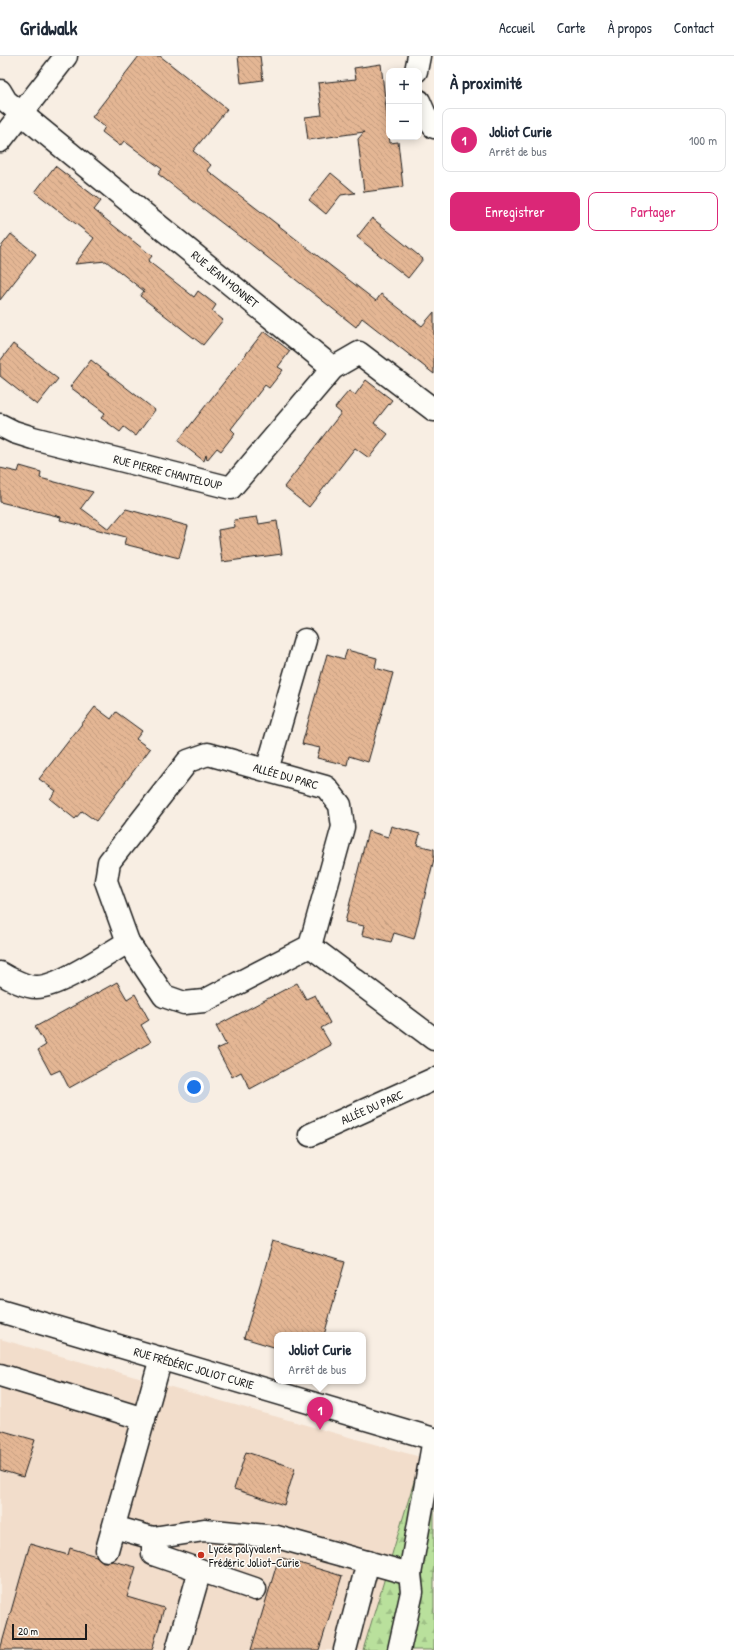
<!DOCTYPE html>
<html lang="fr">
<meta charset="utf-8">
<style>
:root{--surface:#fff;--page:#f6f6f7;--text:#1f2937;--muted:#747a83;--line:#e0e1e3;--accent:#db2777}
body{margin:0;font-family:"Patrick Hand",sans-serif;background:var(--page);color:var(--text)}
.controls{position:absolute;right:12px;top:12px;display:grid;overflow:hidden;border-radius:8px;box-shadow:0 2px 10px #0003}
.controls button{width:36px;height:36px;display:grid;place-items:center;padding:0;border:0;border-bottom:1px solid var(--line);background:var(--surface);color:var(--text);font:20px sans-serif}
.scale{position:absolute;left:12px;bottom:10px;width:75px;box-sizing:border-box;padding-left:4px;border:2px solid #1c1c1c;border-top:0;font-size:11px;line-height:14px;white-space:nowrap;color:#1c1c1c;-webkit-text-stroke:3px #fdfcf7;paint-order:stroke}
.you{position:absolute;left:194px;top:1031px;width:14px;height:14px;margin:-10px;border:3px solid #fff;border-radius:50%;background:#1a73e8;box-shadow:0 0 0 6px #1a73e833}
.badge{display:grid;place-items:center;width:26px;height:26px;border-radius:50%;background:var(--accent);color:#fff;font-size:13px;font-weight:700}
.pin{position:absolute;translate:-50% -33px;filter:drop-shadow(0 1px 2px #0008)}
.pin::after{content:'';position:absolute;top:21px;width:14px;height:12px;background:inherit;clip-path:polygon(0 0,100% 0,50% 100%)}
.popup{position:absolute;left:274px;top:1276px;width:92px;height:52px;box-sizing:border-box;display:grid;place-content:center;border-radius:8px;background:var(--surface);filter:drop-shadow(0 1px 3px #0005);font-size:13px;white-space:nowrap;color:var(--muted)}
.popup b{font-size:15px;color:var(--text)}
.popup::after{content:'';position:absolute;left:50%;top:100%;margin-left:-8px;border:8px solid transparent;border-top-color:var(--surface)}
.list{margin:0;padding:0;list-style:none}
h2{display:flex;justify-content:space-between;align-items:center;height:52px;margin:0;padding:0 16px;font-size:17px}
h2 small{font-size:13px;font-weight:400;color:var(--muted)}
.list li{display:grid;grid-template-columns:26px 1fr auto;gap:12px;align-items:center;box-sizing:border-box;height:64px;margin:0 8px 8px;padding:0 8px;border:1px solid var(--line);border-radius:8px}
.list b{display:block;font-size:15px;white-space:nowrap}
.list p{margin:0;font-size:13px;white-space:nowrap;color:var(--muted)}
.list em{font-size:13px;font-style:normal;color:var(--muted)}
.actions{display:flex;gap:8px;padding:12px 16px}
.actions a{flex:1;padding:9px 0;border:1px solid var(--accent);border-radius:8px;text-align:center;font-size:14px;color:var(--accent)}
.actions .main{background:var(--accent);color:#fff}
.map{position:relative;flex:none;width:434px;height:1594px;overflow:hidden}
header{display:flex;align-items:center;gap:24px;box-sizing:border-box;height:56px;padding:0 20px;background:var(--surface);border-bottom:1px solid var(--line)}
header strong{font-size:19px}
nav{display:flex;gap:22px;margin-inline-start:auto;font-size:14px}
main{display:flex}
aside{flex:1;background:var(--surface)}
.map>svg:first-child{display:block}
</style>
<header>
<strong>Gridwalk</strong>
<nav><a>Accueil</a><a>Carte</a><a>À propos</a><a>Contact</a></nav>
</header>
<main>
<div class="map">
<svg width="434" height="1594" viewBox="0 0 434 1594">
<defs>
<pattern id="forest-firs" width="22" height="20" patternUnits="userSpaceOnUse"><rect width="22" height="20" fill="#b9e09c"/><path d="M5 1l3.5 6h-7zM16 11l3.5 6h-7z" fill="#9ec086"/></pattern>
<pattern id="building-back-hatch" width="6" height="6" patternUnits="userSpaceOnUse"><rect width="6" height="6" fill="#e4b694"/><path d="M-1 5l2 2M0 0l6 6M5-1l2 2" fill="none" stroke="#c39c7f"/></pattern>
</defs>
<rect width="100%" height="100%" fill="#f8eee3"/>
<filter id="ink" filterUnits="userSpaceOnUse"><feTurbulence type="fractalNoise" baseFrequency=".025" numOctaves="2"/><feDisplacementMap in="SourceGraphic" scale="8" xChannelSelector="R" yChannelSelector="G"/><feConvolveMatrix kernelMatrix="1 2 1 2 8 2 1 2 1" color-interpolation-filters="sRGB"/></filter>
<g filter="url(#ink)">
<path fill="#f2ddcb" d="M0,1283L431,1404L373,1594H0Z"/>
<path fill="url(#forest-firs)" stroke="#6a7e5c" d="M419,1409L434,1413V1594H363Z"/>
<g fill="url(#building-back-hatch)" stroke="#1c1c1c">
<path d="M139,0H160L227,53L193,95L211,109L207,114L376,245L381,238L422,270L434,256V318L362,262L356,271L244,183V184L158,118L162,113L124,85L120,90L102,76L105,71L92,61Z"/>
<path d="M238,0H260L263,24L241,27Z"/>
<path d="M381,8L390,87L398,86L403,131L364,136L358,83L364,76L308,84L305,61L322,59L318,27L356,23L354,12Z"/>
<path d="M55,110L101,145L94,154L152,200L148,205L194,241L198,235L216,249L212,255L223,264L203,289L140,240L144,235L106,205L75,208L94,182L35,136Z"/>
<path d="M331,117L355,137L341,139L326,158L309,144Z"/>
<path d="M372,162L423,203L408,222L357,181Z"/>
<path d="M11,178L36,198L0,244V192Z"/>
<path d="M264,275L290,295L278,311L283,314L269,332L265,329L231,373L235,377L221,395L217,392L207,404L206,399L204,405L178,385Z"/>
<path d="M13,288L58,323L37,349L0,320V305Z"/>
<path d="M91,304L155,354L136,380L124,371L120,376L101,362L105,357L70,331Z"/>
<path d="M366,324L392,344L374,367L388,378L369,402L355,392L309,451L284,431L341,357L335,352L342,343L349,335L355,339Z"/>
<path d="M20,410L41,416L40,422L93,436L81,452L109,473L126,453L188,470L179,502L124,488L126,481L60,464L61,461L0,446V412L18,416Z"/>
<path d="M257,461L259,468L277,465L282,498L222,506L218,474L235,471L234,464Z"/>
<path d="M347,594L377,602L375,612L393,617L368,706L349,700L347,709L317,702L320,692L302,688L327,598L344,603Z"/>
<path d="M95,651L111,663L116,656L142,675L136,683L150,693L96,765L82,755L75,763L50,743L56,735L39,723Z"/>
<path d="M391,770L420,778L417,789L434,793V803L414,883L394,877L391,886L362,879L364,870L345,866L368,775L388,781Z"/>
<path d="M117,926L127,943L135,938L149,964L141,969L151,986L69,1032L60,1014L51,1018L38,994L46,989L35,971Z"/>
<path d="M297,927L306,943L315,939L330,967L321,972L331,989L250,1033L241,1016L232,1021L217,993L226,989L216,970Z"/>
<path d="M273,1185L345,1206L324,1279H277V1292L244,1282Z"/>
<path d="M0,1374L35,1384L23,1421L0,1414Z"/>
<path d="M246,1396L295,1412L284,1449L234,1433Z"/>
<path d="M30,1488L68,1499L70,1492L96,1500L103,1506L113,1505L136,1511L127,1541L164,1552L152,1594H0Z"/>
<path d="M279,1501L342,1520L319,1594H251Z"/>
</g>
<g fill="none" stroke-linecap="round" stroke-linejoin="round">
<g stroke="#1c1c1c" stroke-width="25">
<g id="minor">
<path d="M416,15L419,0"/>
<path d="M0,35L6,45L333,312L359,297L434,354"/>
<path d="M419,45L426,61L434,71"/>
<path d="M0,369L14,376L33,382L231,432L333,312"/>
<path d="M208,698L326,731L340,749L343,771L310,890L204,945L184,947L164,940L128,886L106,825L109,806L188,705Z"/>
<path d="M267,714L305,584"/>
<path d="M310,890L434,983"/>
<path d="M0,917C8,922 28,932 37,931C59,931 107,898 128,886"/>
<path d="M310,1079L434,1023"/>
<path d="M0,1255L434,1383L410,1518"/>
<path d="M0,1319L144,1363"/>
<path d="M114,1471L153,1482L204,1474L277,1481L410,1518L412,1536L399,1594"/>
<path d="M153,1482V1498L255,1533"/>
<path d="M107,1494L161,1302"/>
<path d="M177,1594L200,1514"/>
<path d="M345,1594L368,1506"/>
</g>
</g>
<g stroke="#1c1c1c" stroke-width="25">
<path id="major" d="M0,85L66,0"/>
</g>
<use href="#minor" stroke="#fdfcf7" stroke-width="22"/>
<use href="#major" stroke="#fdfcf7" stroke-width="22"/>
</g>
</g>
<circle fill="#c8321e" stroke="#fdfcf7" stroke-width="1.5" cx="201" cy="1499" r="4"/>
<g text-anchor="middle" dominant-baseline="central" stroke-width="3" stroke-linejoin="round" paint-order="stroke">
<g font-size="12" fill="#1c1c1c" stroke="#fdfcf7">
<text transform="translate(225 223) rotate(39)">RUE JEAN MONNET</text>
<text transform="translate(168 416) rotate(14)">RUE PIERRE CHANTELOUP</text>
<text transform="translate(286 720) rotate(16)">ALLÉE DU PARC</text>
<text transform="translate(372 1051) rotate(-24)">ALLÉE DU PARC</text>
<text transform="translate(194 1312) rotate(16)">RUE FRÉDÉRIC JOLIOT CURIE</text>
</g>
<g font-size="12" fill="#1c1c1c" stroke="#fdfcf7" text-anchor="start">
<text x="209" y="1492">Lycée polyvalent<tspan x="209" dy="14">Frédéric Joliot-Curie</tspan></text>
</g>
</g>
</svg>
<div class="controls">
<button>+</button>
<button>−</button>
</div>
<div class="scale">20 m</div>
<div class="you"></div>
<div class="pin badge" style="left:320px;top:1374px">1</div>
<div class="popup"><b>Joliot Curie</b>Arrêt de bus</div>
</div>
<aside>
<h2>À proximité<small></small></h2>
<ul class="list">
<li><span class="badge">1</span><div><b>Joliot Curie</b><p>Arrêt de bus</p></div><em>100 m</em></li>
</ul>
<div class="actions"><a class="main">Enregistrer</a><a>Partager</a></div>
</aside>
</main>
